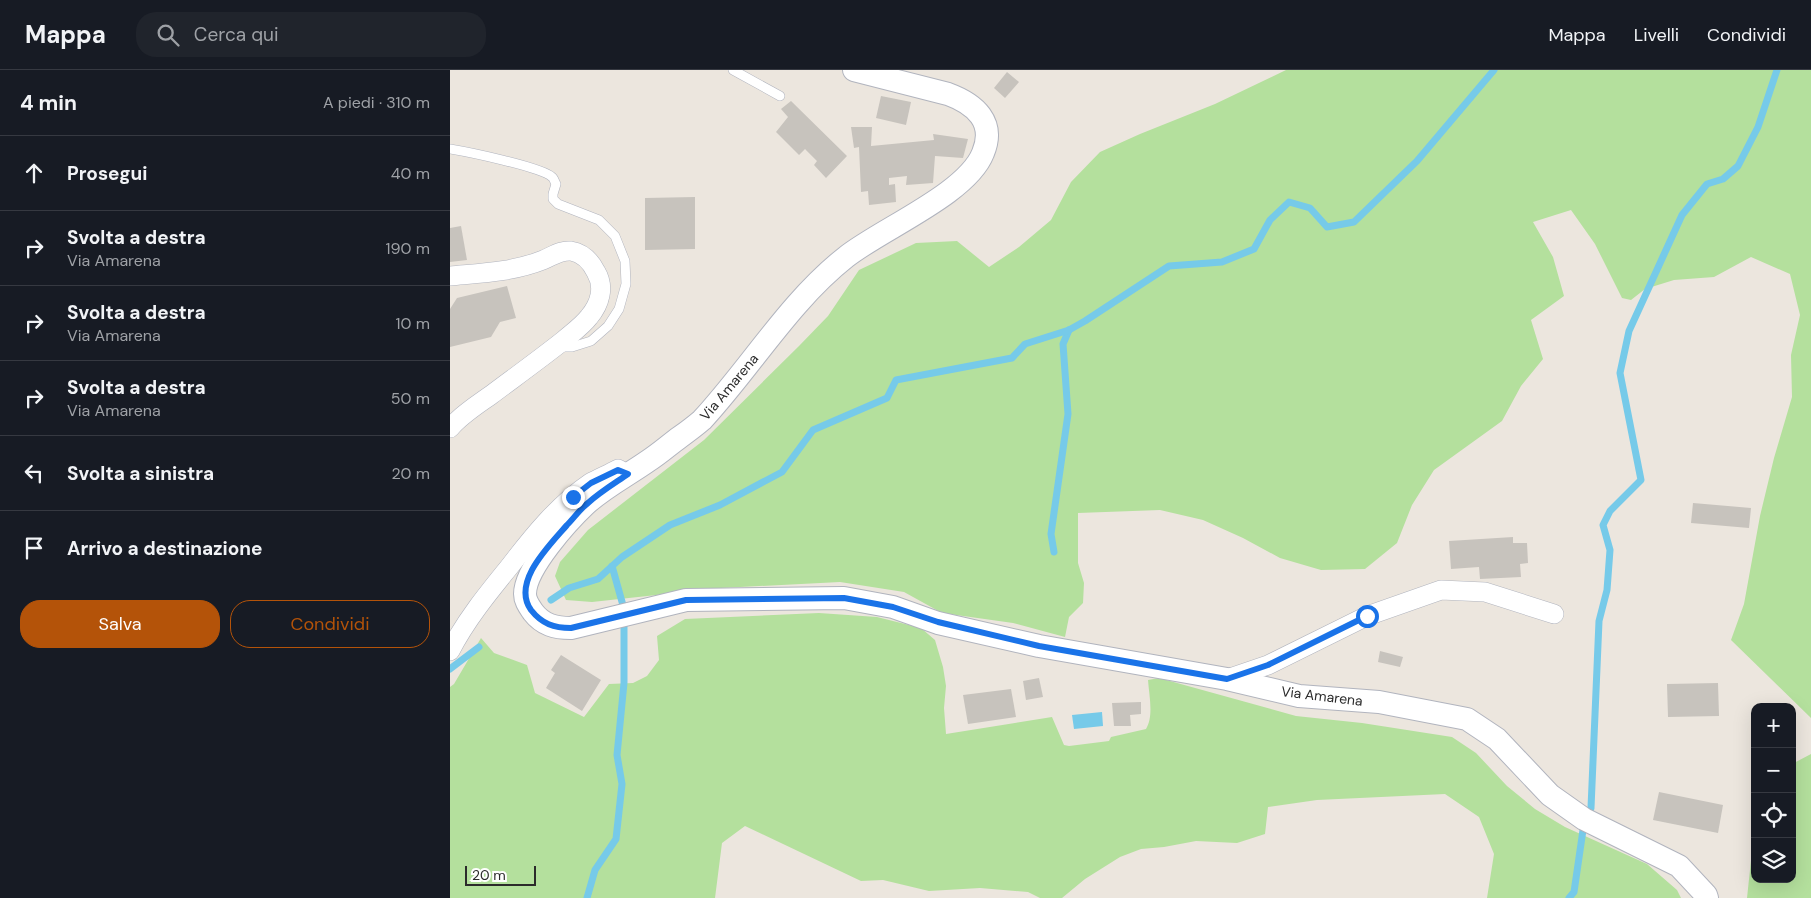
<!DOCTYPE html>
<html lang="it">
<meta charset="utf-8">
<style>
:root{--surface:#171b24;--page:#20242c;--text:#f1f3f6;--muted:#9ea1a6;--line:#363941;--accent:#b45309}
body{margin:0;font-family:"DM Sans",sans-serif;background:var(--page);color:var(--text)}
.controls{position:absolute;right:15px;bottom:15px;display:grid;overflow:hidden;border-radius:10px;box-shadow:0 5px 20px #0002}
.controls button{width:45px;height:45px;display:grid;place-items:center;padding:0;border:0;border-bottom:1px solid var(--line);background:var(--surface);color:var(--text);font:25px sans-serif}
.scale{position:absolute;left:15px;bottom:12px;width:71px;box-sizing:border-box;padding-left:5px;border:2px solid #2b2b2b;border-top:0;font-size:14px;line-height:18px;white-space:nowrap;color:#2b2b2b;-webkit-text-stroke:4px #fff;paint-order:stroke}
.stop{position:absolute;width:15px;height:15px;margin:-11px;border:4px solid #1a73e8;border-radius:50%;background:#fff}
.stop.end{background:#1a73e8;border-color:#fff;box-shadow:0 1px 5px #0008}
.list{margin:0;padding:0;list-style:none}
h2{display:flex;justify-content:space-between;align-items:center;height:65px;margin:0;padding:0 20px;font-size:21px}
h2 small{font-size:16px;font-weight:400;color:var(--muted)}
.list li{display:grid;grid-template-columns:32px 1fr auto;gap:15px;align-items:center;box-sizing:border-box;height:75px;padding:0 20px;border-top:1px solid var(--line)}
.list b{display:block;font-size:19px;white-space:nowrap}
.list p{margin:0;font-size:16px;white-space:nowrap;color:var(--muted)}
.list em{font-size:16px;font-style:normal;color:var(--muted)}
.actions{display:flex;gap:10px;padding:15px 20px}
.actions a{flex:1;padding:11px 0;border:1px solid var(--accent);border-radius:20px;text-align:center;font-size:18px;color:var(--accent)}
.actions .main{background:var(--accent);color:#fff}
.icon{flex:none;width:28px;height:28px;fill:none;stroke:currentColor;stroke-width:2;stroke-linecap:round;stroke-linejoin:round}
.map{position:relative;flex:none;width:1361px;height:828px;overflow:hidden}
header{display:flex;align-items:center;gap:30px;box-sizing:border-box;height:70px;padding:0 25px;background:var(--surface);border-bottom:1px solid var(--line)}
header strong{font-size:24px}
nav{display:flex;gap:28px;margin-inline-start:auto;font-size:18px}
.search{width:350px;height:45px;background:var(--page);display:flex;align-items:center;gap:12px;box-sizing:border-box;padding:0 18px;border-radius:20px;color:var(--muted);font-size:19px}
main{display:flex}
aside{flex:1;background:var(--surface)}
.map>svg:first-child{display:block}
</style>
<header>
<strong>Mappa</strong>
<div class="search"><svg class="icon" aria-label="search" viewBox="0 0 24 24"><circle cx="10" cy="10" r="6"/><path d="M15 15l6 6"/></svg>Cerca qui</div>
<nav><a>Mappa</a><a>Livelli</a><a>Condividi</a></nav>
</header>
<main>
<aside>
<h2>4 min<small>A piedi · 310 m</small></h2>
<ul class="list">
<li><svg class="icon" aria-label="ahead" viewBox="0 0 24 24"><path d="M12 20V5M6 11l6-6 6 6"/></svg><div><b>Prosegui</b></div><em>40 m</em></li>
<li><svg class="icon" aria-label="right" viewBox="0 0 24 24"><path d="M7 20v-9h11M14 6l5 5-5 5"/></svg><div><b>Svolta a destra</b><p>Via Amarena</p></div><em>190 m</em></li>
<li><svg class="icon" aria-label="right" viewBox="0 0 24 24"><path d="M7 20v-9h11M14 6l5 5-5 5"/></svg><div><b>Svolta a destra</b><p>Via Amarena</p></div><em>10 m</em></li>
<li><svg class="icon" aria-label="right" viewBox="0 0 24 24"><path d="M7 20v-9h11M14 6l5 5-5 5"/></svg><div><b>Svolta a destra</b><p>Via Amarena</p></div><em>50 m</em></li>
<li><svg class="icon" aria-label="left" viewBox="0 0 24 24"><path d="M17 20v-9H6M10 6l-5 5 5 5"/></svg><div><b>Svolta a sinistra</b></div><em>20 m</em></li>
<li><svg class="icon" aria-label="arrive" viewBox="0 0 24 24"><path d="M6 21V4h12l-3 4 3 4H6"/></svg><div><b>Arrivo a destinazione</b></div></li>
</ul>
<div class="actions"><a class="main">Salva</a><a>Condividi</a></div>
</aside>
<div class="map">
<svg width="1361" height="828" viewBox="0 0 1361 828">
<rect width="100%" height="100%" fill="#ece6de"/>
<g fill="#b4e09d">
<path d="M836,0H1361V648L1281,570L1294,534L1310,446L1324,388L1342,327L1341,285L1350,245L1340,204L1301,187L1264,207L1224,210L1195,219L1181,230L1172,228L1145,174L1121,140L1083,152L1103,187L1114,226L1081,250L1093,289L1071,316L1052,351L984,400L962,435L947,473L915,499L871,500L830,488L793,468L753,450L710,440L628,443V493L634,513L633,533L619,547L615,567L563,553L492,543L454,522L390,512L271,518L142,532L116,530L105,506L110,492L138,460L254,370L349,276L378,246L409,200L466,173L507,171L539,197L569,177L601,150L621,112L650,82L690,64L765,34Z"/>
<path d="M369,543L427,547L471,558L485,570L493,597L496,616L494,638L496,664L602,647L614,675L619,676L659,671L661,667L696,659C704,646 699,625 698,610L709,608L846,646L912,653L1002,667L1026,683L1057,716L1085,739L1115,757L1197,794L1227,820L1231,828H1037L1044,784L1029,747L995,724L867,730L818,737L815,764L787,773L746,771L714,777L691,779L670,787L635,809L612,828H590L578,822L530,818L479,821L433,810L411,811L295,756L272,773L265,828H0V617L4,614L31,568L44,583L77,595L85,623L134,647L159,614L183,613L197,606L209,590L207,566L235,549Z"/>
<path d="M1361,684V828H1297L1305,753V809H1342V694Z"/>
</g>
<path fill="#76cae9" d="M652,642L653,656L624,659L622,645Z"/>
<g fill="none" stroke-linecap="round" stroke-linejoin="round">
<g stroke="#76cae9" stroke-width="7">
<path d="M604,482L601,464L618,344L613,274L619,260"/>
<path d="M101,530L119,518L148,509L172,487L220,455L270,435L332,402L363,360L437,328L446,310L562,288L575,274L619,260L635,251L719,196L772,192L804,179L820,150L839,132L860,138L877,157L904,152L967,91L1044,0"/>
<path d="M0,599L29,577"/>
<path d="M137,828L145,800L166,769L172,714L167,685L174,613V539L162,496"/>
<path d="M1119,828L1124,822L1133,760L1141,738L1149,551L1157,520L1160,480L1153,455L1160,441L1191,410L1170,303L1179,261L1232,145L1257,114L1273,109L1288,96L1308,57L1327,0"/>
</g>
</g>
<g fill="#c7c3bd">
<path d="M557,2L569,12L555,28L544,18Z"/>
<path d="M431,26L461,32L456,55L426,48Z"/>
<path d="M341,31L397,86L376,108L364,95L367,91L355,79L349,85L326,62L338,47L331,39Z"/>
<path d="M401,57H422L421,76L484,70L483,64L518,69L513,88L485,86L483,113L456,115L457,106L439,108V115L445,114L446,132L419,135L418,121L411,122L409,77L404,78Z"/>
<path d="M245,127V179L195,180V128Z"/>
<path d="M11,156L17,190L0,192V158Z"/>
<path d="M57,216L66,248L50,252L41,267L0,277V239L7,228Z"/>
<path d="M1243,433L1301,438L1299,458L1241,453Z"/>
<path d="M1063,467V473H1077L1078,493L1070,494L1071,507L1030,509L1029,497L1001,499L999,471Z"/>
<path d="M930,581L953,587L950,597L928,592Z"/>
<path d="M111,585L151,610L132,641L96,618L105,603L101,600Z"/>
<path d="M589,608L593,627L576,630L573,611Z"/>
<path d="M1268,613L1269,646L1218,647L1217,614Z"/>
<path d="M561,619L566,647L518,654L513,625Z"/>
<path d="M691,632V644L680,645L681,656H664L662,633Z"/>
<path d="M1209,722L1273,735L1268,763L1203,750Z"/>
</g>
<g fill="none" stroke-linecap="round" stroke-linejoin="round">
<g stroke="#b1b4be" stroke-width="10">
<g id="service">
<path d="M283,0L330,26"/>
<path d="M0,79C18,82 91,97 102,107C104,108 105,113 106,114L103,124V129L108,134L149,150L165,166L175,191L176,214L169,239L158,256L141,271L122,277H109"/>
</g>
</g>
<g stroke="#b1b4be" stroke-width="20">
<g id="minor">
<path d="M0,206C32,203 63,202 93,190C103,186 110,180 121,181C133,183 141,192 146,202C155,217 150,234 139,247C132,256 122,263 114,270C90,289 65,307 41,325C27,335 11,345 0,358"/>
<path d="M0,581C16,550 38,523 60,496C83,466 109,434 140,413C149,408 159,404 168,399L175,403"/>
<path d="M777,609L818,595L917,546L991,520L1035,522L1104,544"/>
</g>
</g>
<g stroke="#b1b4be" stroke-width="24">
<path id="tertiary" d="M404,0L498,24C525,34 546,52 533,83C517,124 431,159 396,187C339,232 301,297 252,350C245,356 237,362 230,367C219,375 209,384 198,391C178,405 155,417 136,434C118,451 75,498 75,524C75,531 79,536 83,542C93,555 105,558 121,558L236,530L394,528L443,537L488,553L589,576L777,609L849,626L929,632L1017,649L1047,669L1100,725L1134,749L1229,796L1256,825L1257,828"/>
</g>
<use href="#service" stroke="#fff" stroke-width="9"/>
<use href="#minor" stroke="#fff" stroke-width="19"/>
<use href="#tertiary" stroke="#fff" stroke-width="22"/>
</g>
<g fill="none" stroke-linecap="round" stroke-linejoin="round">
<path stroke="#1a73e8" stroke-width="6" d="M123,427L141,413L168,400L178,404C165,413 150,422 138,433C130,439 124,448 117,455C100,475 61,512 81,540C92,554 104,558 121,558L236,530L394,528L443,537L488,552L589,576L777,609L818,595L917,546"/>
</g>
<g text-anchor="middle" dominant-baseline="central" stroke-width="4" stroke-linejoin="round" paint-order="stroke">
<g font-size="14" fill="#2b2b2b" stroke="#fff">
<text transform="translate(279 317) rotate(-50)">Via Amarena</text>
<text transform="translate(872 626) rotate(7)">Via Amarena</text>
</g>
</g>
</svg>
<div class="controls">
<button>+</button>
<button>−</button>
<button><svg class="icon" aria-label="locate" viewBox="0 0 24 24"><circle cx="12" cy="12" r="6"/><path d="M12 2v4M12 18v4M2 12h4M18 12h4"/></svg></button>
<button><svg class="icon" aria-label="layers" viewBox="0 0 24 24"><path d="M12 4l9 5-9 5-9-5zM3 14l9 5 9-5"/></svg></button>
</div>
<div class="scale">20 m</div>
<div class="stop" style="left:917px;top:546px"></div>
<div class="stop end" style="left:123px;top:427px"></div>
</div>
</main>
